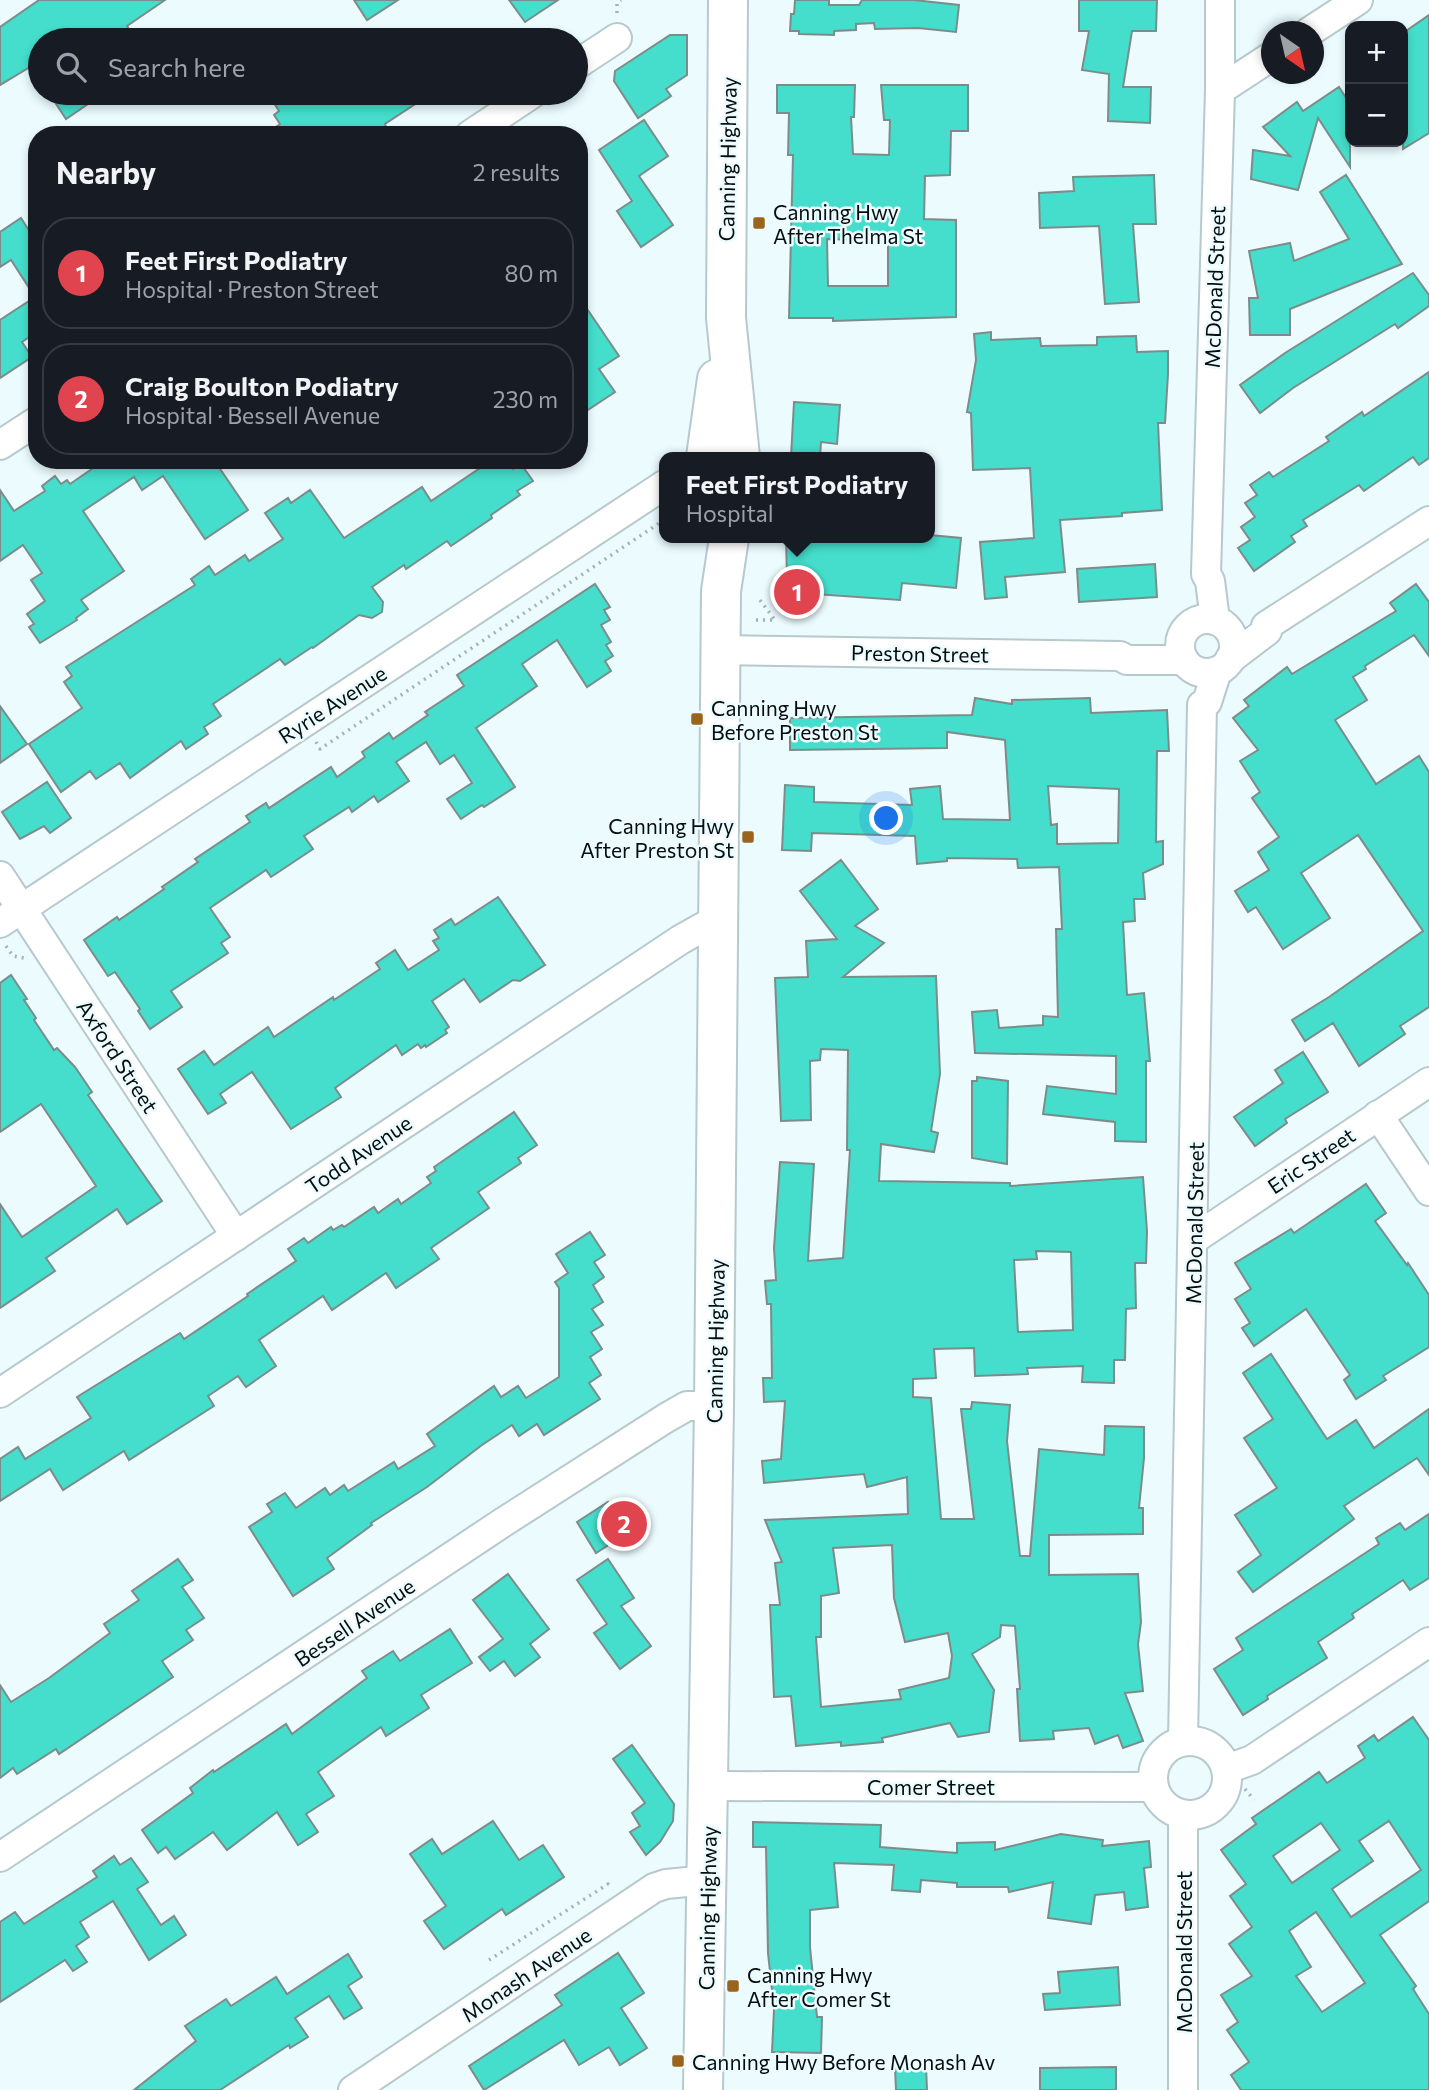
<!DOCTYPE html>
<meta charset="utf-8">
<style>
:root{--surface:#171b24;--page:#20242c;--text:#f1f3f6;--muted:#9ea1a6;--line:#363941;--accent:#9a631e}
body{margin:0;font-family:Commissioner,sans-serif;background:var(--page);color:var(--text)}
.controls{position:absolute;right:21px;top:21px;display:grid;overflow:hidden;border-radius:14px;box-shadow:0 4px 10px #0003}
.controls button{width:63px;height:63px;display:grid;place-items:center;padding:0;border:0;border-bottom:2px solid var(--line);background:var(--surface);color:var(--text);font:35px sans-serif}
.compass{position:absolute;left:1261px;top:21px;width:63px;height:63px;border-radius:50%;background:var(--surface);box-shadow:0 4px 10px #0003;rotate:146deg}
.you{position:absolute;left:887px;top:819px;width:24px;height:24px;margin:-18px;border:5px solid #fff;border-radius:50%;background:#1a73e8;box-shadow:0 0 0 10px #1a73e833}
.badge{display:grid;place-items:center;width:46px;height:46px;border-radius:50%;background:var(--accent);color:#fff;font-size:23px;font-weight:700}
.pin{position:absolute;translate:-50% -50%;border:4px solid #fff;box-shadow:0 2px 7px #0006}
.popup{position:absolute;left:659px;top:452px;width:276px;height:91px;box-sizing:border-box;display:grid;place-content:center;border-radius:14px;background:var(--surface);filter:drop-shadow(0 2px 5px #0005);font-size:23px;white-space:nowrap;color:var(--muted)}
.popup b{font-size:26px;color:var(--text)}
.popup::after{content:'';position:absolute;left:50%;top:100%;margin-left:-14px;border:14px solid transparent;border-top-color:var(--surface)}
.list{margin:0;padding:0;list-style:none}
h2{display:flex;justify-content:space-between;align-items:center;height:91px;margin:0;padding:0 28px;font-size:30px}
h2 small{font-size:23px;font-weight:400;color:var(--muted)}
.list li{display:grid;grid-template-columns:46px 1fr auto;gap:21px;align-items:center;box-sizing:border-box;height:112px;margin:0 14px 14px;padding:0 14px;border:2px solid var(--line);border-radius:28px}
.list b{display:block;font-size:26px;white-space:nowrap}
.list p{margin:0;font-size:23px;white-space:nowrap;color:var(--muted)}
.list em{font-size:23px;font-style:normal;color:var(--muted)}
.icon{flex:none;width:38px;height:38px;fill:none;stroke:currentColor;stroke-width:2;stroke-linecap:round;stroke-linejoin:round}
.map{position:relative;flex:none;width:1429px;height:2090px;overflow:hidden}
.search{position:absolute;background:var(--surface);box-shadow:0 4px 10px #0003;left:28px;top:28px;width:560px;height:77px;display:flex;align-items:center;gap:18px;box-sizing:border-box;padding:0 24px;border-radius:38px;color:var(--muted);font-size:26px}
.panel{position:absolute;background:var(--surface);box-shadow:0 4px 10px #0003;left:28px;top:126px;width:560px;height:343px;border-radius:28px}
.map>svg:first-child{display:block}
</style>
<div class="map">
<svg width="1429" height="2090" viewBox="0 0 1429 2090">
<rect width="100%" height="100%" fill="#ebfbfe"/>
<g fill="#45decc" stroke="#7b8d8a" stroke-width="2" fill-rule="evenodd">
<path d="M39,0H165L127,26L137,40H40V61L0,85V27Z"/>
<path d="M354,0H398L367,20Z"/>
<path d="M509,0H558L525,22Z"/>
<path d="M795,0H829V5H859L862,0H914L959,5L956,32L918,28L875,29L874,23L856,24V30L834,31V35L799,34V31H790L791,14H794Z"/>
<path d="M1079,0H1157L1156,31H1132L1123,87H1151L1150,123L1108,121L1109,74L1082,70L1089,31H1079Z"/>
<path d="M1429,15V133L1403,149V33Z"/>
<path d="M670,35H687V75L666,89L671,96L638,118L614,81L615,71Z"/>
<path d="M777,85H855L854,117H851L853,154L889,155L890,120H884L881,85H968V131H951L950,175L925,176L924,219L956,220V317L833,321V318H789L793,155H788L789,113H777ZM827,239L888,241V286H828Z"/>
<path d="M1339,87L1350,104V167L1318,118L1298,190L1251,179L1253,150L1290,156L1263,127L1297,102L1303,111Z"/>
<path d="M49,93H104L66,119Z"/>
<path d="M289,93H432L385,124L386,127L375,135H265L280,124L274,115L279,111L274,103Z"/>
<path d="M644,120L668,156L639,176L673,225L641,247L617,211L632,201L599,150Z"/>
<path d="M1154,175L1156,224H1133L1139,302L1105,304L1099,226L1040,228L1039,193L1074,191L1073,177Z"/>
<path d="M1346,175L1402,264L1290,309V335H1250L1249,298H1258L1249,251L1290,243L1294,261L1349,239L1320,192Z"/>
<path d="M21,218L37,243V332L22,342L32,357L0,378V320L35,297L11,260L0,267V232Z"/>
<path d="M1413,273L1429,295V306L1398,328L1395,324L1293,388L1260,413L1240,385L1285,353Z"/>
<path d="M579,297L619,356L599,369L615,392L579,416Z"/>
<path d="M991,332V340L1040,338L1041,346L1097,345V337L1136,336L1137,352L1168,351V374L1165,423H1158L1162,510L1122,513V516L1060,520L1065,572L1005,577L1007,597L985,599L980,542L1034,538L1030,468L973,470L971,413L967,412L976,360L974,334Z"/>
<path d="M1429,372V458L1419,465L1413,457L1364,491L1359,485L1303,520L1307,526L1291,536L1295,542L1254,571L1238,548L1250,540L1241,527L1255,517L1245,503L1257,495L1250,485L1269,472L1273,477L1329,441L1326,437L1362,412L1364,416Z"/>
<path d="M794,402L840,405L837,444L821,442L820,457H791Z"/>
<path d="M105,460H214L248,510L205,539L163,476L142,490L134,477L83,511L124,571L81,600L88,609L76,618L77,620L40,643L29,627L34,624L27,614L45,601L31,580L42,573L23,545L0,561V490L14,511L45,491L42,486L55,476L61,484L67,480L70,484Z"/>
<path d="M492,460H507L513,469L521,464L533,481L517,491L520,495L491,515L492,518L451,546L447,541L406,569L404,565L372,587L383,602L382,612L372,618L359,615L313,648L312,647L285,665L280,659L213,704L221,716L204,727L208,734L186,749L181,741L130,778L120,763L96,779L90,771L61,792L29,744L82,708L64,682L72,676L66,667L195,585L191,579L209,566L215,575L245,555L249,561L283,539L265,513L288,498L291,503L310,490L344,538L422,487L431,501Z"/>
<path d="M930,535L961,538L956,588L902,583L900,600L815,594V606H779V578H787L786,538H930Z"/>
<path d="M1155,564L1157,597L1079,602L1077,569Z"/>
<path d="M595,584L610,607L604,610L610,620L601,625L611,642L606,645L613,656L605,661L611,671L587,687L557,640L522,664L537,686L476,728L515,787L484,807L482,805L461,819L447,799L472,783L454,755L440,764L426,742L396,762L409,781L378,802L374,796L352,812L349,807L304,836L313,849L271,877L266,870L210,908L230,937L221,943L228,953L171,991L182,1007L150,1029L138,1011L140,1009L115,972L108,976L84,940L117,917L119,920L164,889L162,887L198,862L195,859L250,822L246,816L266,803L269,808L331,767L337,777L365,757L362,752L389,733L393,739L428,715L425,712L464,686L457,675Z"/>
<path d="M1416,584L1429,602V656L1414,635L1365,666L1366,669L1353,677L1367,700L1335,720L1376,784L1419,756L1429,772V1007L1400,1026L1405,1034L1359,1066L1333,1023L1305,1041L1292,1020L1329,997L1423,931L1358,835L1301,873L1330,918L1283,949L1256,907L1248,912L1235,891L1269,870L1258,852L1279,837L1252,798L1260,792L1240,761L1258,750L1233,718L1249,706L1244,700L1287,667L1292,674L1396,611L1390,603Z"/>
<path d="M975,698L1012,704V700L1090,698L1091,713L1167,710L1169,751H1157L1156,842L1163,841V864L1143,873L1145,899H1134L1135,921L1123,922L1127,995L1144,993L1150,1061H1146V1142L1115,1141V1122L1043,1114L1047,1086L1116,1094V1056L975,1053L972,1012L997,1010L999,1028L1043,1025V1016L1058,1017L1056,929H1062L1059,867L1018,868L1017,859L947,858V861L917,864L915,836L812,833L811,851L782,850L785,785L814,787V802L912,805L910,789L940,786L943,819L1010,820L1005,740L947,732V748L790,750V718L972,715ZM1048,786L1119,789L1118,843L1057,844V824L1051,825Z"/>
<path d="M0,706L27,744L0,763Z"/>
<path d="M47,782L71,818L50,833L44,826L20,839L2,812Z"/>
<path d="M841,860L878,909L855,926L884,943L843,977L936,976L940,1074L931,1131L938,1133L934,1152L881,1144L879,1181L1010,1183V1186L1143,1177L1147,1231L1146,1263H1135L1136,1308L1126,1309L1125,1360H1114V1383L1082,1382L1083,1366L1027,1368L1028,1374L975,1376L974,1348L934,1349L936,1378L913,1379V1397L931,1398L941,1519H974L961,1409H971L972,1402L1010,1405L1007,1441L1020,1556H1030L1039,1449L1104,1455L1105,1426L1144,1427V1458L1139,1508H1143V1534L1049,1535V1575L1138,1574L1141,1622L1138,1644L1143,1691L1125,1693L1143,1741L1123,1748L1118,1735L1095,1744L1089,1728L1053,1731L1054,1739L1020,1741L1017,1689H1020L1015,1626L1001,1625L1000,1637L972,1654L994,1690L989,1732L958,1737L950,1723L882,1738L883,1742L841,1746V1742L796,1746L791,1696L774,1697L770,1605H780L775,1563L782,1562L765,1520L908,1514L907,1477L867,1487L864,1474L764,1483L762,1461L781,1459L785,1401L764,1402L763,1378H772L771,1304H767L765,1281L776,1280L774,1248L780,1162L814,1164L808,1261L843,1258L850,1150H847L848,1050L821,1049L820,1060L810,1061L811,1120L781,1121L775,978L808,977L806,941L837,939L800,891ZM1036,1251L1071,1252L1073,1330L1018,1332L1014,1260L1037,1259ZM892,1545L894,1598L905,1642L948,1633L952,1656L949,1678L899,1690L901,1699L821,1707L816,1637H821V1596L839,1593L833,1548Z"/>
<path d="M498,897L545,965L520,981L513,980L480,1002L464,979L432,1001L449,1027L445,1030L447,1033L426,1047L425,1045L421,1048L418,1044L402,1055L396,1045L335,1088L341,1097L291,1129L252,1072L220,1094L226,1103L208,1114L178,1069L204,1051L214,1065L268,1027L274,1037L333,997L334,1000L380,969L376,963L395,950L408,970L439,950L433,941L439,938L434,930L451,919L455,925Z"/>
<path d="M11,975L27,999L24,1000L36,1018L34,1020L54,1050L57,1048L75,1067L92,1092L88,1095L162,1201L127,1224L117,1209L46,1258L55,1271L0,1308V1204L22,1237L96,1186L41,1104L0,1132V983Z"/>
<path d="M1303,1052L1328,1092L1285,1119L1287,1123L1255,1146L1234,1117L1283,1083L1275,1070Z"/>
<path d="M977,1077L1008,1081L1007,1164L972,1158V1081H977Z"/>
<path d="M514,1112L537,1145L518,1158L521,1163L478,1192L489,1208L431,1248L439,1259L396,1288L386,1273L332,1310L323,1296L259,1340L276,1366L246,1387L238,1376L208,1396L214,1406L129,1460L124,1451L63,1490L50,1469L0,1501V1459L18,1447L25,1459L91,1418L77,1397L180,1333L184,1339L248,1296L247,1294L296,1261L288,1249L304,1238L308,1243L331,1227L333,1230L342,1225L344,1227L374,1207L378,1213L398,1199L401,1204L431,1183L427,1177L436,1171L434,1167Z"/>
<path d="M1366,1184L1386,1213L1375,1221L1407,1265L1408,1263L1429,1295V1347L1383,1376L1386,1380L1356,1399L1344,1380L1350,1375L1306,1309L1254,1346L1242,1328L1250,1323L1235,1299L1251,1289L1235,1263L1291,1229L1294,1233Z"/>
<path d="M590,1232L605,1255L594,1262L604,1277L593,1285L603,1302L592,1309L603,1325L591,1332L602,1349L590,1357L601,1375L589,1383L600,1399L544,1435L537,1424L519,1436L512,1425L482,1445L427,1487L371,1523L372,1525L327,1558L334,1569L293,1596L249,1527L272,1512L267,1504L285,1493L296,1508L325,1488L330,1495L344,1485L348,1491L394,1462L398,1469L435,1446L427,1434L494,1386L501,1397L518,1386L526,1398L559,1377V1288L555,1282L568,1273L556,1254Z"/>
<path d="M1271,1354L1327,1439L1356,1420L1374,1448L1429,1409V1475L1417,1458L1344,1506L1354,1519L1253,1592L1238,1572L1261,1555L1235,1515L1277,1488L1244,1438L1273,1419L1243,1373Z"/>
<path d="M608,1502L627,1533L596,1553L577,1522Z"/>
<path d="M1429,1514V1578L1410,1590L1403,1580L1352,1614L1354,1618L1318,1642L1327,1658L1267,1696L1268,1699L1243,1715L1214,1669L1243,1650L1236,1638L1379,1544L1376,1538L1400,1523L1405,1530Z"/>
<path d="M178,1559L193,1580L182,1587L204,1618L186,1630L193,1640L162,1661L173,1677L59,1754L56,1749L17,1774L13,1768L0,1778V1685L11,1702L49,1678L110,1633L104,1624L139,1600L132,1591Z"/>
<path d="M608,1559L634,1598L621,1606L651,1646L620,1669L594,1633L607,1624L577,1580Z"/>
<path d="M508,1574L549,1629L530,1644L540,1657L515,1676L504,1661L490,1671L479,1657L503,1639L473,1600Z"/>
<path d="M450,1629L472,1663L421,1695L429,1708L386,1736L381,1727L318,1772L334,1796L306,1814L318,1832L298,1845L277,1812L227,1850L213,1832L175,1859L166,1847L158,1853L142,1830L193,1793L190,1788L213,1770L214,1772L286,1724L292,1734L367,1678L362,1671L393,1651L400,1661Z"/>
<path d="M1413,1717L1429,1740V1901L1380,1935L1416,1986L1413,1989L1429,2014V2090H1241L1231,2075L1249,2062L1227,2030L1238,2022L1221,1995L1252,1976L1229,1944L1252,1927L1230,1896L1246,1884L1221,1850L1256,1824L1252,1818L1319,1772L1327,1783L1365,1758L1358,1746L1374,1735L1378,1741ZM1389,1821L1421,1870L1351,1917L1332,1889L1373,1861L1359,1841ZM1321,1823L1340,1850L1292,1883L1273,1856ZM1316,1912L1365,1983L1322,2012L1296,1976L1311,1967L1289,1931Z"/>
<path d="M632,1745L674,1804L673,1821L660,1842L646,1855L630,1832L640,1826L632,1813L645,1803L613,1759Z"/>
<path d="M493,1821L519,1860L543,1845L564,1877L506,1915L502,1909L444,1949L424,1921L446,1906L410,1854L432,1839L442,1854Z"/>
<path d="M753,1822L881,1825L880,1847L957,1853V1843L995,1842V1850L1061,1834L1103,1840L1102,1846L1149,1841L1151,1867L1144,1868L1148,1907L1126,1910L1124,1892L1095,1895L1091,1924L1048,1918L1053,1882L1009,1892L1008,1887H957V1883L921,1880L920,1892L892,1890L894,1865L834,1863L838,1907L810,1910V1947L817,2017H822L821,2053L772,2052L774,2009L768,1953L766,1847H753Z"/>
<path d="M114,1856L120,1865L131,1858L148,1882L137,1889L161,1925L174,1916L186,1935L149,1960L113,1901L80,1922L89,1937L76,1946L87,1962L73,1971L65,1960L0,2002V1922L15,1912L24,1924L97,1877L93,1871Z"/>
<path d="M618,1953L644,1993L621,2008L647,2048L620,2065L609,2047L579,2065L564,2040L484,2090L469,2066L562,2005L555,1995Z"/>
<path d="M348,1954L362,1977L348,1986L362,2008L344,2019L329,1996L295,2018L308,2037L290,2048L289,2045L220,2090H134L196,2041L185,2026L226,1999L231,2006L276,1977L287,1994Z"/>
<path d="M1118,1967L1120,2005L1045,2010L1043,1994L1060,1993L1058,1972Z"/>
<path d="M926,2067L927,2090H896L895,2068Z"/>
<path d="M1116,2067V2090H1040V2068Z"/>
</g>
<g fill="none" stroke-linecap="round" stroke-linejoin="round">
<g stroke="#b6c9cd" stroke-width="32">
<g id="minor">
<path d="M1309,32L1358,0"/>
<path d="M576,65L617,38"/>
<path d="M1220,90L1272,56"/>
<path d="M470,135L533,93"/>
<path d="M0,445L37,421"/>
<circle cx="1207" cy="646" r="27"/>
<path d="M1215,620L1210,581L1206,574L1220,90V0"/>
<path d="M720,650L1120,656L1127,660H1183"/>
<path d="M1230,659L1267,631L1266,626L1429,521"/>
<path d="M0,876L236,1236"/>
<path d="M0,923L664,485"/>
<path d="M1378,1115L1429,1191"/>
<path d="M1194,1239L1429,1082"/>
<path d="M0,1393L680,940L719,918"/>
<path d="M1183,1741L1202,705L1207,702L1217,671"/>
<circle cx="1190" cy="1778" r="37"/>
<path d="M1227,1769L1252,1760L1429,1642"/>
<path d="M708,1786L1154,1787"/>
<path d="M0,1857L502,1523L666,1418L687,1406H714"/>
<path d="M353,2090L654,1888L666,1884L708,1880"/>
<path d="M1183,2090V1815"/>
</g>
</g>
<g stroke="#b6c9cd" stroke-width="42">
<g id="highway">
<path d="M728,0L726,318L740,457"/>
<path d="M706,457L717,379"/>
<path d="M703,2090L714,1406L721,591L729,538"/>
</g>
</g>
<g stroke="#a5b2b5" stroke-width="3.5" stroke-dasharray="2 5" stroke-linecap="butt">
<path d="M617,13V3L621,0"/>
<path d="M756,620H775L757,596"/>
<path d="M316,742L320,749L664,520"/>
<path d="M6,946L13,956L24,958"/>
<path d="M1245,1789L1254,1800"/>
<path d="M489,1960L608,1884L611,1889"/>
</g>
<use href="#minor" stroke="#fff" stroke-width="28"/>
<use href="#highway" stroke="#fff" stroke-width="38"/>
</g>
<g fill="#9a631e" stroke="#ebfbfe" stroke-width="2.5">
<rect x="752" y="216" width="14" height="14" rx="3.5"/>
<rect x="690" y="712" width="14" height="14" rx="3.5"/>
<rect x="741" y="830" width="14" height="14" rx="3.5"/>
<rect x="726" y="1979" width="14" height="14" rx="3.5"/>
<rect x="671" y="2054" width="14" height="14" rx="3.5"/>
</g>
<g text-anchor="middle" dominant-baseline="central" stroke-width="5" stroke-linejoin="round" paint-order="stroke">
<g font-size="21" fill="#070d0f" stroke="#ebfbfe">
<text transform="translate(727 159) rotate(-89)">Canning Highway</text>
<text transform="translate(1214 287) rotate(-88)">McDonald Street</text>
<text transform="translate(920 653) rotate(1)">Preston Street</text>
<text transform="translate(332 704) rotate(-33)">Ryrie Avenue</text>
<text transform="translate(118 1056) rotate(57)">Axford Street</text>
<text transform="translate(358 1154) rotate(-34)">Todd Avenue</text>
<text transform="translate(1311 1160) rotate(-34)">Eric Street</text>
<text transform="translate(1194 1223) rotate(-89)">McDonald Street</text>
<text transform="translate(715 1341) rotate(-89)">Canning Highway</text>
<text transform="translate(354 1622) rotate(-34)">Bessell Avenue</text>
<text x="931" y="1786">Comer Street</text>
<text transform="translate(707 1908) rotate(-89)">Canning Highway</text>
<text transform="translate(1183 1952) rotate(-90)">McDonald Street</text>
<text transform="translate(526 1974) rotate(-34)">Monash Avenue</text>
</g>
<g font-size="21" fill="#070d0f" stroke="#ebfbfe" text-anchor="start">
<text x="773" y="211">Canning Hwy<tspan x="773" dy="24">After Thelma St</tspan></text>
<text x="711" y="707">Canning Hwy<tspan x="711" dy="24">Before Preston St</tspan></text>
<text x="734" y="825" text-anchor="end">Canning Hwy<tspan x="734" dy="24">After Preston St</tspan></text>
<text x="747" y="1974">Canning Hwy<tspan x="747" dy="24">After Comer St</tspan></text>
<text x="692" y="2061">Canning Hwy Before Monash Av</text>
</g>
</g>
</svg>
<div class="controls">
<button>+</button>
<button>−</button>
</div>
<svg class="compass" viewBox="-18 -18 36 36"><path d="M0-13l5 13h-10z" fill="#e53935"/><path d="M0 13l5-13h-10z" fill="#9ea1a6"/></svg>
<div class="you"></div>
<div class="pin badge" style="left:797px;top:592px;background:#e0444e">1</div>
<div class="popup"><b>Feet First Podiatry</b>Hospital</div>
<div class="pin badge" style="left:624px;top:1524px;background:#e0444e">2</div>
<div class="search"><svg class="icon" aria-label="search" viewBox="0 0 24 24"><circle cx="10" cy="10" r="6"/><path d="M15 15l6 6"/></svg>Search here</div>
<section class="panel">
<h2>Nearby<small>2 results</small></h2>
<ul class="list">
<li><span class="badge" style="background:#e0444e">1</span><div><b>Feet First Podiatry</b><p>Hospital · Preston Street</p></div><em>80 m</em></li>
<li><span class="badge" style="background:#e0444e">2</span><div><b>Craig Boulton Podiatry</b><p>Hospital · Bessell Avenue</p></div><em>230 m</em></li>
</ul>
</section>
</div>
